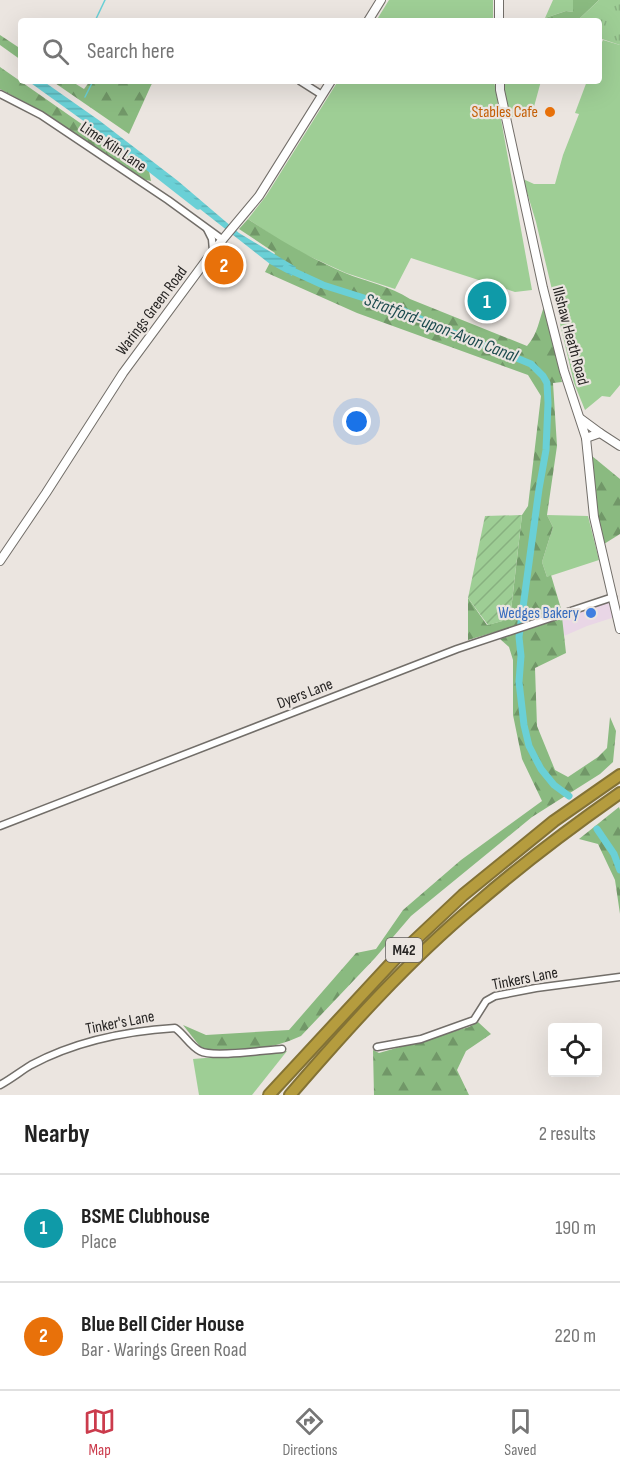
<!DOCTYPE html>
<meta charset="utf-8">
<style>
:root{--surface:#fff;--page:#f6f6f6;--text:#222;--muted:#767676;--line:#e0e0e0;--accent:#cb3b4c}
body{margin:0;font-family:"Sofia Sans Condensed",sans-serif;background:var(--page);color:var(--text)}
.controls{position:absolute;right:18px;bottom:18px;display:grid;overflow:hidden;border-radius:6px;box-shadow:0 6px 24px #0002}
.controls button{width:54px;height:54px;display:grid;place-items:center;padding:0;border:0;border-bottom:2px solid var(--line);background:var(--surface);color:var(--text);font:30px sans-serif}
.you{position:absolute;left:357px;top:422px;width:21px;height:21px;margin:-15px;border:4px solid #fff;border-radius:50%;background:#1a73e8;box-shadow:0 0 0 9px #1a73e833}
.badge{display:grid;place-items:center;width:39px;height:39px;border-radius:50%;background:var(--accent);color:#fff;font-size:20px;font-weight:700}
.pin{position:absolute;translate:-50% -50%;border:3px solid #fff;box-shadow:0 2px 6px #0006}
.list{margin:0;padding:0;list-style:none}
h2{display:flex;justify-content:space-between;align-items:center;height:78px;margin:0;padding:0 24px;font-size:26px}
h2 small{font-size:20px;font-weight:400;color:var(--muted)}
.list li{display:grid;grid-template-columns:39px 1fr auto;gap:18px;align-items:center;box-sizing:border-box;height:108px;padding:0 24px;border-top:2px solid var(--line)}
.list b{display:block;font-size:22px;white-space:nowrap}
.list p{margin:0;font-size:20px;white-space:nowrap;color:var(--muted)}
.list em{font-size:20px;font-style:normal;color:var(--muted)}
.icon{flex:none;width:33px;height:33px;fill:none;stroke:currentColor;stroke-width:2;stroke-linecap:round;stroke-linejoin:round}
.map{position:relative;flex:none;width:620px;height:1095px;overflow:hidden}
.search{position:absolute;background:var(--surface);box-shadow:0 6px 24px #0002;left:18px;right:18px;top:18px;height:66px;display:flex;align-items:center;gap:15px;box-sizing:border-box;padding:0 21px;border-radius:6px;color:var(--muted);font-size:22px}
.sheet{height:294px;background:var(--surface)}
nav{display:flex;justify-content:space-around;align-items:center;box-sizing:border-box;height:84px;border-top:2px solid var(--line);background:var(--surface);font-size:16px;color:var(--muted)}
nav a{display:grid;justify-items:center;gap:3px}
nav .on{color:var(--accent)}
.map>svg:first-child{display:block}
</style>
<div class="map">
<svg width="620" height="1095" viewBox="0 0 620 1095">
<defs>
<pattern id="forest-firs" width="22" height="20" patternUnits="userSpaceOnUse" patternTransform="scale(1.5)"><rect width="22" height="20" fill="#8aba80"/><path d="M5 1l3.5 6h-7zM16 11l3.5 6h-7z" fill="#719768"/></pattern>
<pattern id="park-tufts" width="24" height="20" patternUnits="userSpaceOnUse" patternTransform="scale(1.5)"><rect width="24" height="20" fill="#9ece95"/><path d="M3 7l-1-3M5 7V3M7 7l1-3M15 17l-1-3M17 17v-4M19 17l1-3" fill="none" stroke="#88b180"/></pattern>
<pattern id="garden-furrows" width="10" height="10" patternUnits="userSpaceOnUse" patternTransform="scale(1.5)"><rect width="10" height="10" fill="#9ece95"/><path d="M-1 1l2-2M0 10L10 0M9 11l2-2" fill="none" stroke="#88b180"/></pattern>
<pattern id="water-rules" width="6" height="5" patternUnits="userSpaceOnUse" patternTransform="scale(1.5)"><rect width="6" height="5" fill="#6ad0d6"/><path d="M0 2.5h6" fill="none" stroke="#5cb2b7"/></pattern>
</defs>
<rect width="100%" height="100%" fill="#ebe5e0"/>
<path fill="#e9d6e6" d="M611,599L615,617L587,626L564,636L562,617Z"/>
<g fill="#9ece95">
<path d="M389,0H493V21H376Z"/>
<path d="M553,0H573V12L566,11L545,18Z"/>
<path d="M603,40L620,45V385L610,397L602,396L585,410L574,383L536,222L523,179L534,184H555L563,155L579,114L575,113L587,81H599V48Z"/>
<path d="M338,81H494L532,290L515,292L411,258L395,289L346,273L289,247L248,219L266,196Z"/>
<path d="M504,81H541L532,114L511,117L506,102Z"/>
<path d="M547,515L588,516L599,560L547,577L542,562L553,527Z"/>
<path d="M287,1051L252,1095H199L193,1059Z"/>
</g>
<g fill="url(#forest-firs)">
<path d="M573,0H599L577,21H544L545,18L566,11L573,12Z"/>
<path d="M0,35L21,49V60L0,45Z"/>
<path d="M0,67L149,171L151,181L142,179L45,113L0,89Z"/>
<path d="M52,81H71L84,89L90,81H153L129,134Z"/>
<path d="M248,219C279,240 310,258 345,273C367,282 390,286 410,299L527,346C538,334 539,319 545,304L562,382L553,383L557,446L547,515L553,527L542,562L547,577L551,575L562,612L468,640V598L487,625L510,619L522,515L528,506L541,396L528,375L357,313L265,272L275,253L239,229Z"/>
<path d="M592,456L620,479V534L604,544L598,517Z"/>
<path d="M562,617L566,653L535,668L537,726L555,770L568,777L598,757L607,748L610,717L616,731L613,762L600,774L532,817L411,916L375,958L301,1036C270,1050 235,1054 202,1049L183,1025L206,1035L289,1030L356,953L376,949L403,910L461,860L542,801L522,759L513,715V660L509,647L500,639Z"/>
<path d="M619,807L620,810V914L615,880L598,844L579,839Z"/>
<path d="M478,1022L491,1034L466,1051L457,1070L469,1095H374L373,1050L379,1053L469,1027Z"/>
</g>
<path fill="url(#park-tufts)" d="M599,0H620V45L599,38V21H577Z"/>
<path fill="url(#garden-furrows)" d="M522,515L510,619L488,625L468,598L485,516Z"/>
<path fill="url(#water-rules)" d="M28,81H43L100,121L178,181L239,233L296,267L292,276L270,264L135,158Z"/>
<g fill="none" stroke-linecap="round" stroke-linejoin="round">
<g stroke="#6ad0d6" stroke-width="1.5">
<path d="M95,21L105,0"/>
<path d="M85,97L93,81"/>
</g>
<g stroke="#6ad0d6" stroke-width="7">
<path d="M129,152L198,206"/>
<path d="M286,268L323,285L402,310L428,323L509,355L531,364L543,376L547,383L548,403L546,450L539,489L519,637L521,656L519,682L524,725L529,746L541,769L554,785L569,796"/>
<path d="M597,829L614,854L620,870"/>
</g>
<g stroke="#726e69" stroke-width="9">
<g id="minor">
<path d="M300,81L322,95"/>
<path d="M0,94L41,115L168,200L223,240"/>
<path d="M207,229L212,239L213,251"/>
<path d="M0,826L457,649L613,597"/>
<path d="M377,1047L421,1039L474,1020L486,1001L495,996L536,988L620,977"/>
<path d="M0,1085C11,1079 21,1071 31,1065C74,1042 127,1031 175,1028C184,1034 190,1046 200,1051C213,1058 265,1050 282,1049"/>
</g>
</g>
<g stroke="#726e69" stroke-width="10">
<g id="tertiary">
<path d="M368,21L381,0"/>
<path d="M499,21V0"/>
<path d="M500,81V90L543,288L564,371L586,438L594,517L620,629"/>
<path d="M581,419L600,433"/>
<path d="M586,438L600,433L620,446"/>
<path d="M0,561L46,493L123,373L213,251L259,196L331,81"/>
</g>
</g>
<g stroke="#837235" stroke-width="14">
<g id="motorway">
<path d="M269,1095L395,959L463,895L554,821L620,775"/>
<path d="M290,1095C347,1029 408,961 475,905C521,865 570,828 620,793"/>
</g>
</g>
<use href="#minor" stroke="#fff" stroke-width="6"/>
<use href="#tertiary" stroke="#fff" stroke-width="8"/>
<use href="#motorway" stroke="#b59c3e" stroke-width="10"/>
</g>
<circle fill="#e8710a" stroke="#ebe5e0" stroke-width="2" cx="550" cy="112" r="6"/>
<circle fill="#3f7fe0" stroke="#ebe5e0" stroke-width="2" cx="591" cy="613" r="6"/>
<g text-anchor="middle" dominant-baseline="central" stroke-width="4.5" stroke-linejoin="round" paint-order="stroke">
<rect fill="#ebe5e0" stroke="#615e5c" stroke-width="1.5" x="386" y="938" width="36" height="24" rx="4.5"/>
<g font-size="15" font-weight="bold" fill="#262423">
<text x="404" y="950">M42</text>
</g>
<g font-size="16" fill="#c56008" stroke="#ebe5e0" text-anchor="end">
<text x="538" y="112">Stables Cafe</text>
</g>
<g font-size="16" fill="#262423" stroke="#ebe5e0">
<text transform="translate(113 147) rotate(34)">Lime Kiln Lane</text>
<text transform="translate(152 311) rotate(-53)">Warings Green Road</text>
<text transform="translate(570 336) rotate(75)">Illshaw Heath Road</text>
<text transform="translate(305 694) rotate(-21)">Dyers Lane</text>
<text transform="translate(525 979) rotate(-11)">Tinkers Lane</text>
<text transform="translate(120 1023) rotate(-11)">Tinker's Lane</text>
</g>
<g font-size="16" fill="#366cbe" stroke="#ebe5e0" text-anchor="end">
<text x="579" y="613">Wedges Bakery</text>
</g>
<g font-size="18" font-style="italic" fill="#1c4b4e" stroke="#ebe5e0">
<text transform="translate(441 328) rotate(21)">Stratford-upon-Avon Canal</text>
</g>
</g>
</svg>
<div class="controls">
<button><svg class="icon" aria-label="locate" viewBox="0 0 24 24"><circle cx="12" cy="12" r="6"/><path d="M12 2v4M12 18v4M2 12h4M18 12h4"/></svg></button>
</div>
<div class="you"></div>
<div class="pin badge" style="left:487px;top:301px;background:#0f9aa8">1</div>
<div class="pin badge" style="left:224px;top:265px;background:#e8710a">2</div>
<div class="search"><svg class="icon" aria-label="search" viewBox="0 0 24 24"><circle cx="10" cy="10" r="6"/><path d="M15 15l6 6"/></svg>Search here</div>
</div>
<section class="sheet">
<h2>Nearby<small>2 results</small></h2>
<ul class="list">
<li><span class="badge" style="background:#0f9aa8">1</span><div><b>BSME Clubhouse</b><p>Place</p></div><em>190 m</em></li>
<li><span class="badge" style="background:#e8710a">2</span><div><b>Blue Bell Cider House</b><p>Bar · Warings Green Road</p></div><em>220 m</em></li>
</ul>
</section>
<nav>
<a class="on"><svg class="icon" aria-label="map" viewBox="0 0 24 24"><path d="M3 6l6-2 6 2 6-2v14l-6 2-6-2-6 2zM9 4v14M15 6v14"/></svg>Map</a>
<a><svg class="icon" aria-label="directions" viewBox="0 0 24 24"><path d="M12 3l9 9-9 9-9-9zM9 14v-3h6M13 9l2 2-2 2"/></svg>Directions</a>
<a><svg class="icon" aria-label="saved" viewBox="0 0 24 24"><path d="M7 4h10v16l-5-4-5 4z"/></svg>Saved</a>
</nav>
